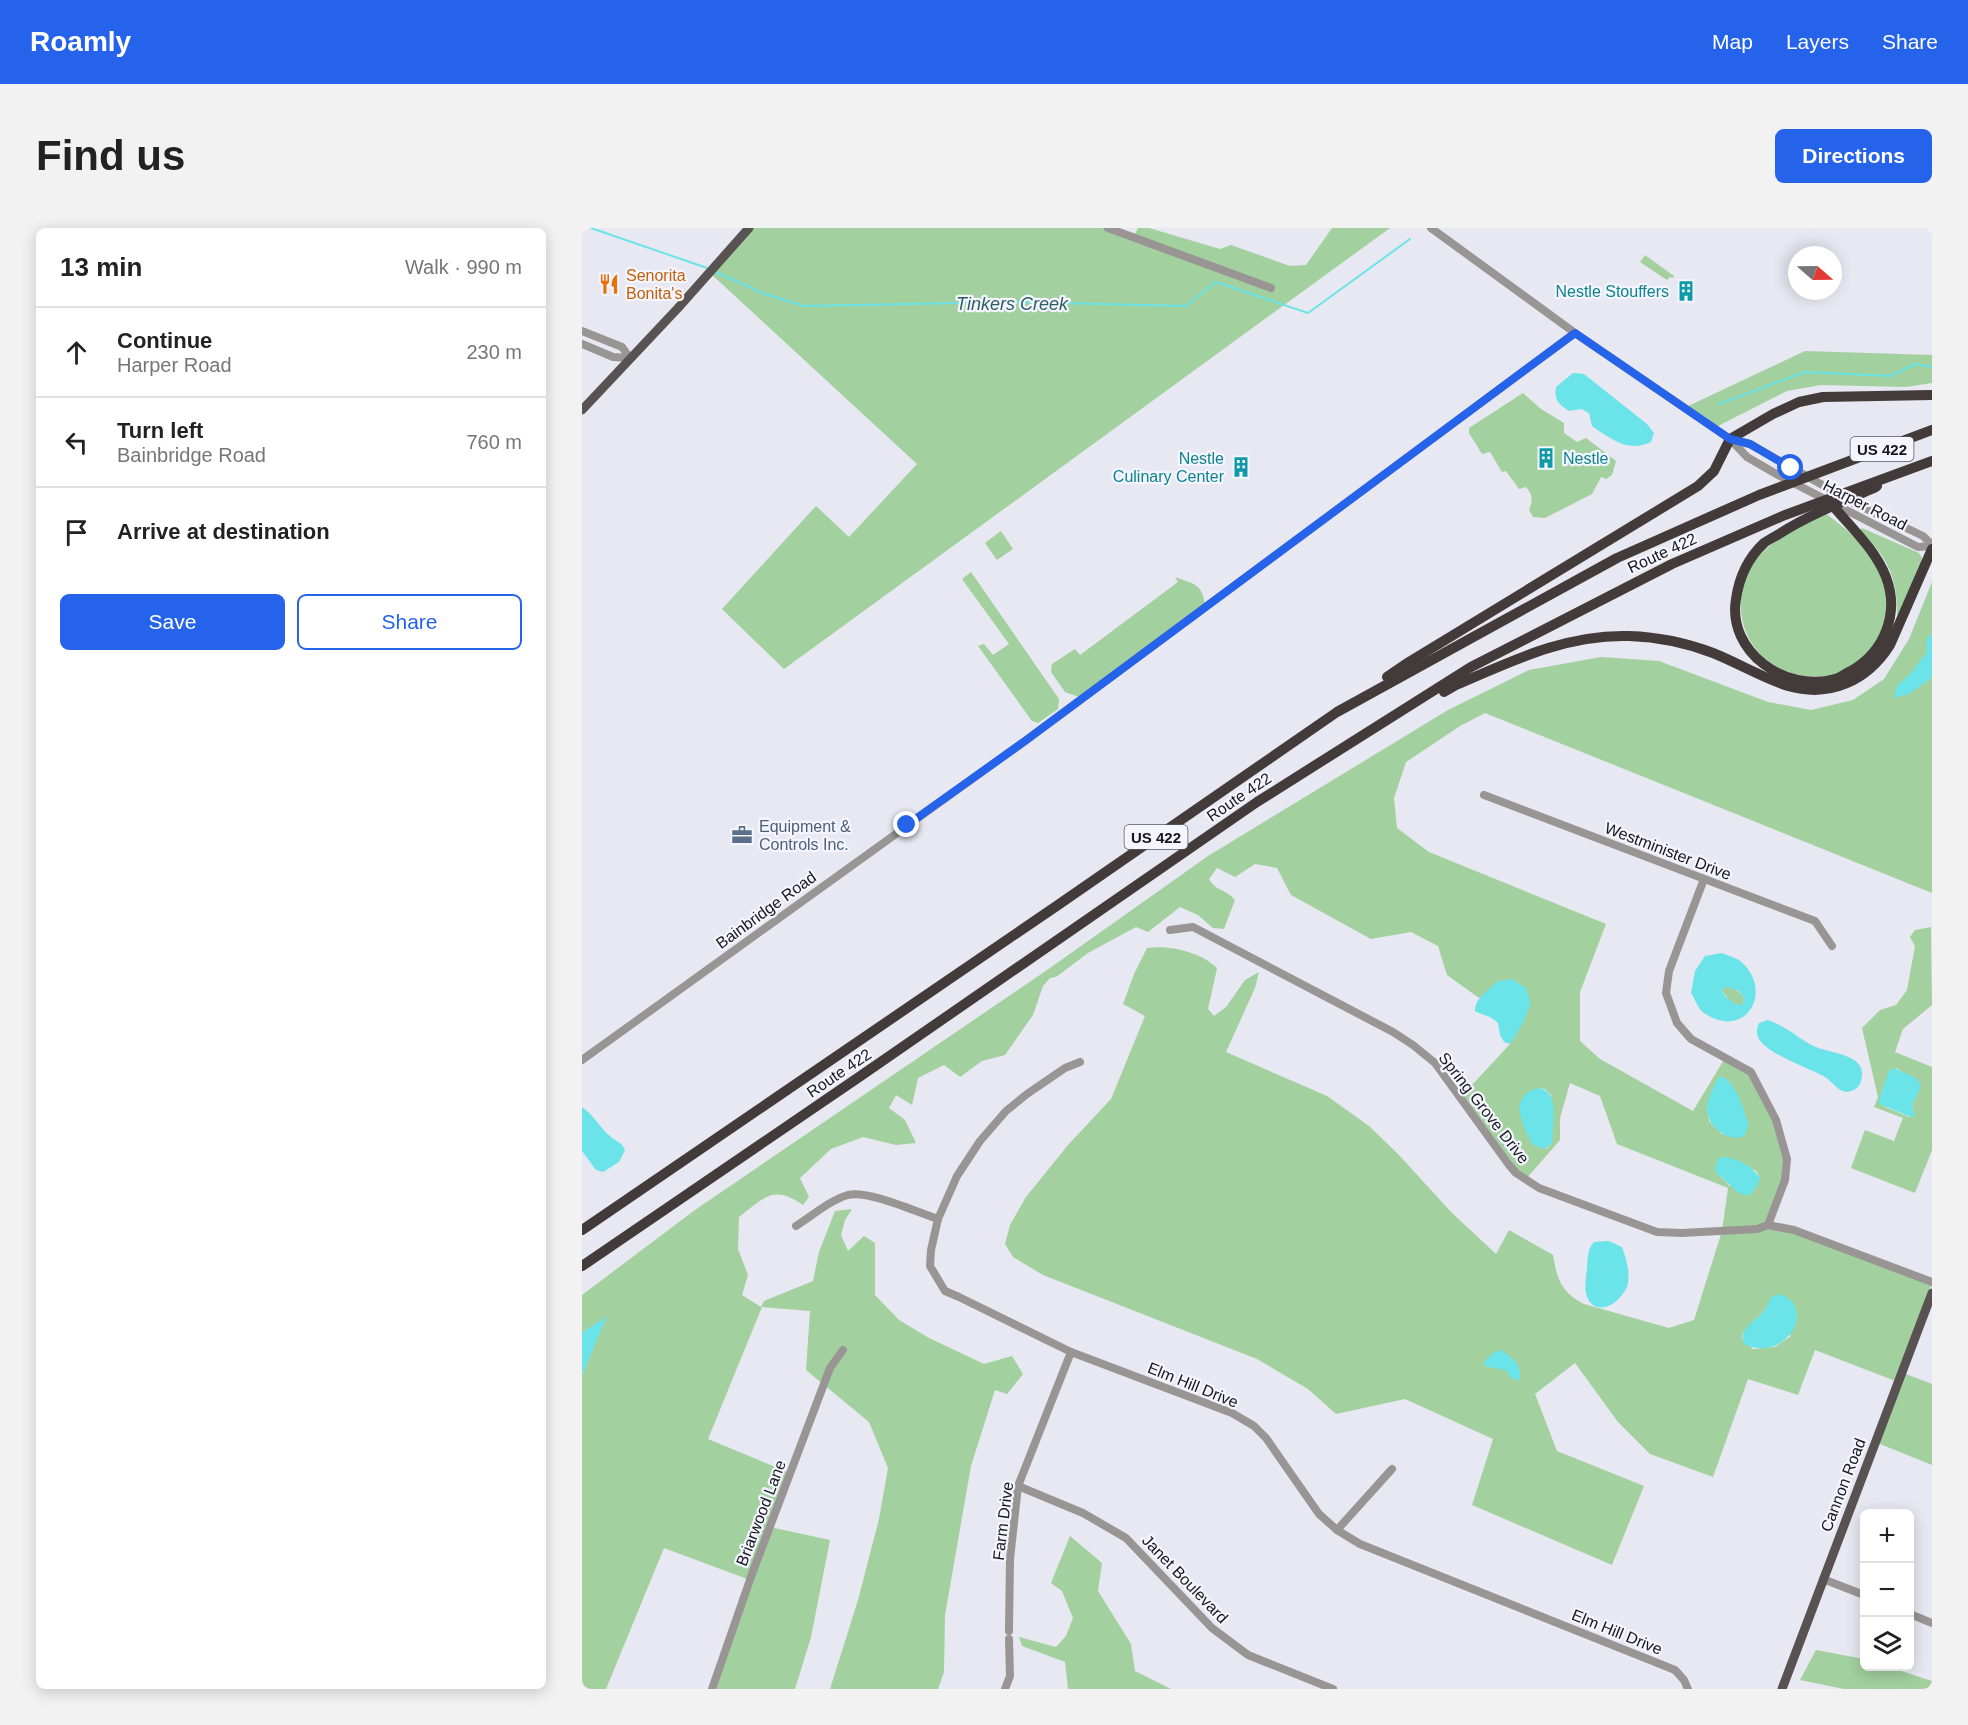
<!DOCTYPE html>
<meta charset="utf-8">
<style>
:root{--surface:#fff;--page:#f2f2f2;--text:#222;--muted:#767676;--line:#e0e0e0;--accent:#2563eb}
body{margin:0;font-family:Arial,sans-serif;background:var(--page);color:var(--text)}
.controls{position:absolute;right:18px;bottom:18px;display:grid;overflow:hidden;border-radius:9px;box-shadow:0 3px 15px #0003}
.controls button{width:54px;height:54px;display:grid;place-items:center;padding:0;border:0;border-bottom:2px solid var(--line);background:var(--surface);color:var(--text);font:30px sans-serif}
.compass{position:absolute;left:1206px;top:18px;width:54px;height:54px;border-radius:50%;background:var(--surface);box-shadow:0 3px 15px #0003;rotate:110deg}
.stop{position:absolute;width:18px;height:18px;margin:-14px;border:4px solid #2563eb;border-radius:50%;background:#fff}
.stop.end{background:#2563eb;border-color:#fff;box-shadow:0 2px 6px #0008}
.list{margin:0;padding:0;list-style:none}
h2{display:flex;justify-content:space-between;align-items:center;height:78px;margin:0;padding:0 24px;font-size:26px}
h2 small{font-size:20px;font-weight:400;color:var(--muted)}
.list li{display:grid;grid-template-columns:39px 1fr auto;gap:18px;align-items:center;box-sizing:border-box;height:90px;padding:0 24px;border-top:2px solid var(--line)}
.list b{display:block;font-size:22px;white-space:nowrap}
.list p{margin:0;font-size:20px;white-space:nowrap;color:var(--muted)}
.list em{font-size:20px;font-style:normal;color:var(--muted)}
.actions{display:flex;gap:12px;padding:18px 24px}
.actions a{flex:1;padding:14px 0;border:2px solid var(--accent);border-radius:9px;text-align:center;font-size:21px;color:var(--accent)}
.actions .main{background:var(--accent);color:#fff}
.icon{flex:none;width:33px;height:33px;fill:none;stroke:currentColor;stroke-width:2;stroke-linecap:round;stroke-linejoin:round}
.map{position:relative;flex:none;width:1350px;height:1461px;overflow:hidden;border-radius:9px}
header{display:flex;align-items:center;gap:36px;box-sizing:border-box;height:84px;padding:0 30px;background:var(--accent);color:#fff}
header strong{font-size:28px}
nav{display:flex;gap:33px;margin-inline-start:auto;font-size:21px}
.intro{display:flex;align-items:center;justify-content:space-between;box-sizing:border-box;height:144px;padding:0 36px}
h1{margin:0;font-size:42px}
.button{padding:15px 27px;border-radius:9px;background:var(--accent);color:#fff;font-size:21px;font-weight:700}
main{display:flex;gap:36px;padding:0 36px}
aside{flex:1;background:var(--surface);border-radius:9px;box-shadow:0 3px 15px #0003}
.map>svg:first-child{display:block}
</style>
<header>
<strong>Roamly</strong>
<nav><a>Map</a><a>Layers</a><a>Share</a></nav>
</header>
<div class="intro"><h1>Find us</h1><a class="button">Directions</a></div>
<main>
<aside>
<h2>13 min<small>Walk · 990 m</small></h2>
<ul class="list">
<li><svg class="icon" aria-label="ahead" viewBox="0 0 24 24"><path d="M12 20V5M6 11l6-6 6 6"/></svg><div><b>Continue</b><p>Harper Road</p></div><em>230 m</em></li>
<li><svg class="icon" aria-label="left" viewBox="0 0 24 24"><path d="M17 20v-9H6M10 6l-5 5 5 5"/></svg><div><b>Turn left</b><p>Bainbridge Road</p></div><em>760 m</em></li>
<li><svg class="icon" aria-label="arrive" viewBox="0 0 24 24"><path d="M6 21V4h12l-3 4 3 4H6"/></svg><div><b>Arrive at destination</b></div></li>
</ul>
<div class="actions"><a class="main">Save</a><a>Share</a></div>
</aside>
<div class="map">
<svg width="1350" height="1461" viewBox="0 0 1350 1461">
<rect width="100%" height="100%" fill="#e7e8f1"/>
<g fill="#a2d09e" fill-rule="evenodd">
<path d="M167,0H526L551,10L556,0H567L638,21L649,17L708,38L724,37L750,0H808L202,441L140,381L234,278L267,309L335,236L128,45Z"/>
<path d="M1063,27L1092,48L1091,50L1088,49L1085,52L1058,34Z"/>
<path d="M1223,123L1350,127V155L1324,159L1239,157L1205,163L1132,200L1102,180Z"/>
<path d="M941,165L959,181L982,195V205L995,214L1004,210L1034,233L1030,247L1024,251L1019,249L1010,266L963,290L951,289L947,282C951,272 951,267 944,259L937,261L924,243L920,244L908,224L900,226L887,205V200Z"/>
<path d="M1244,286C1261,298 1278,312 1291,329C1303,346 1311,379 1303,398C1301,404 1296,409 1293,414C1290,419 1287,425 1283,429C1279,434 1259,446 1252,448C1248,449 1243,448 1239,448C1193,451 1156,418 1159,371C1162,325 1206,302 1244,286Z"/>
<path d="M1280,300L1337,325L1340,330L1337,343L1318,388L1315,387C1316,350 1305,328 1278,303Z"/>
<path d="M419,303L431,321L415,332L403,315Z"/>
<path d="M389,344L477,471L476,481L456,495L450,493L396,418L402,416L411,427L427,416L380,351Z"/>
<path d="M593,349C612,356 621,356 623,378L500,470L483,464L469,444L470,436L493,421L498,427L596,354Z"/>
<path d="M1350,354V665L903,485L878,498L824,534L812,570L815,600L847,624L1024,696L998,764V813L1018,831L1111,883L1143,830L1169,844L1194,892L1205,931L1187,997L1212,1002L1350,1056L1328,1113L1319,1144L1350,1156V1237L1293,1214L1316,1154L1233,1122L1216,1167L1166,1151L1131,1249L1068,1226L1036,1194L993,1135L953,1166L975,1223L1062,1258L1030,1337L890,1277L911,1211L823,1171L754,1186L726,1161L675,1131L461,1047L431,1029L423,1016L428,997L444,969L486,917L529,871L563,788L541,776L552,746L565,720C587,717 619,724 635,740L626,781L632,788L644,779L663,752L677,744L673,760L644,824L745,868L787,898L816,926L869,984L914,1026L927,1002L971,1027C975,1051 979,1064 1002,1076L1087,1100L1112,1092L1140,1003L1146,960L1035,916L1018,868L988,855L978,890V912L944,951L934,945L878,870L928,816L908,762L897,770L865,747L856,718L829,704L789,711L709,667L695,640L673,636L653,649L635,640L627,651C636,665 643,660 653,672L642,701L631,700L616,687L598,679L566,704L554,699L506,725L474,749L468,750L461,758L451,787L423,827L400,833L378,849L362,837L336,850L330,877L314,867L307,880L323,892L334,915L314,917L281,909L249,921L218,950L227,969L221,977C191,956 182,970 157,989L156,1021L166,1047L160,1067L179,1079L182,1073L231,1053L237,1024L253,983L270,981L263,992L259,1007L266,1023L282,1008L293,1015V1067L317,1092L347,1110L402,1136L430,1128L441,1146L425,1166L413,1162L389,1238L363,1387L362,1444L356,1461H248L276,1372L297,1291L306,1240L287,1194L224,1142L228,1083L180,1079L126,1211L208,1245L188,1299L248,1312L229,1409L213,1461H130L168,1352L82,1320L24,1461H0V1147L24,1089L0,1105V1067L113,982L468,740L626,628L866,482L947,442L1019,429L1077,433L1186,474L1229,482L1271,472L1302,451L1327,411ZM1137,849L1141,907L1127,893L1125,879ZM957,860L963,861L969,867L970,915L964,921L951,917ZM1160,935L1174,943L1178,950L1147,958L1144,953L1135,946ZM1182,1083L1209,1108L1193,1119L1171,1121L1160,1111L1161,1105Z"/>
<path d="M1349,699L1350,777L1321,801L1313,824L1350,839V922L1333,965L1269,940L1283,902L1312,913L1321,890L1292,879L1296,869L1280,800L1298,782L1314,777L1325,762L1333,718L1328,709L1333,702ZM1315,840L1321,845L1332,849L1333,870L1330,877L1332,886L1327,889L1303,879L1299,865Z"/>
<path d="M1142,759C1150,758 1157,763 1162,770L1161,776L1156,777L1149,774L1140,763Z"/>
<path d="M488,1308L520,1335L516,1363L549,1416L553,1443L589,1461H486L483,1434L440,1418L437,1409L474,1419L484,1408L491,1390L480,1363L469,1355Z"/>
<path d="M1234,1422L1282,1431V1438L1307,1439L1350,1453V1461H1262L1218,1452Z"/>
</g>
<g fill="#6be4e9" fill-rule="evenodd">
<path d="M991,145L1002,146L1065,196L1072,205L1069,214C1046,225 1029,211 1010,198L1007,185L999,181L987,183C977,176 972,173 974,159Z"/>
<path d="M1350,406V447L1348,451L1327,466L1312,470L1315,458L1330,444L1345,424C1344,417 1343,409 1350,406Z"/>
<path d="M1140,725C1145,727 1152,729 1157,732C1194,761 1164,814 1122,785C1116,781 1113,771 1109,765L1113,743L1123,728ZM1146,759L1157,763L1162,770L1161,776L1155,777C1149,774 1144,770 1140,763L1142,760Z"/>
<path d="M930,751L944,760L949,775L941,795L928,816L922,814L918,807L916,795C906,786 904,789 893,783C893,769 907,763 916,753Z"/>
<path d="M1186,792C1195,795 1203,800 1211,805C1218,810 1226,816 1234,819C1252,826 1287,827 1279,853C1277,860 1272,863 1265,864C1256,864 1250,853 1243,849C1227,840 1182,825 1176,809C1174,804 1175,800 1177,795Z"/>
<path d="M1312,840L1332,849L1338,855V861L1330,877L1332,886L1331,890L1297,876V872L1307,843Z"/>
<path d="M1137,849H1141C1156,858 1161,881 1167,897L1162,908C1146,915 1125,898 1125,881C1125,871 1132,857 1137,849Z"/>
<path d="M957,860C979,864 970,897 970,915L963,921L951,917C940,898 925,867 957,860Z"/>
<path d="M0,879C12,887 18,900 29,909C35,914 40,914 43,922L37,934L21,944L14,942L0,923Z"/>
<path d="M1138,929C1152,928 1171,938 1178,950L1175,958L1168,967C1156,968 1152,961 1144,953C1141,949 1135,948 1134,943C1132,939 1135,934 1138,929Z"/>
<path d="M1027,1013L1040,1019C1044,1030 1048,1043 1046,1055C1043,1070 1020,1090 1007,1073C1001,1064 1004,1050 1005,1040C1006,1030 1005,1021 1012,1014Z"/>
<path d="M1198,1066C1237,1081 1202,1136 1162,1116C1156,1101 1174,1093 1182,1083C1185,1079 1187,1073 1189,1069Z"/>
<path d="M25,1088L0,1147V1105Z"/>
<path d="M919,1122C931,1130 942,1139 937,1153L929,1150L924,1142L906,1139L902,1137V1134L912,1124Z"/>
</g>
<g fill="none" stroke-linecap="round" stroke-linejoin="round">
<g stroke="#6be4e9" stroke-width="2">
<path d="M9,0L125,40"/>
<path d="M134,44L183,66L222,78L430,74L604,78L634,54L726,85L828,11"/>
<path d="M1137,176L1223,144L1308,148L1333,136L1350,139"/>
</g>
<g stroke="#9a9595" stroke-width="8">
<path d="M526,0L689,60"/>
<path d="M849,0L993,105L1148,211L1165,229L1196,247L1336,319L1350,318"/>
<path d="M0,103L40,119L48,130"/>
<path d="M0,116L31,129L48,130"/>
<path d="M1148,211L1168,216L1274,276L1341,308L1350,317"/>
<path d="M902,567L1233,693L1250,718"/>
<path d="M1122,651L1087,743L1084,765L1095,795L1109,811L1169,844L1194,892L1205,931L1203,952L1186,997"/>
<path d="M588,702L611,699L811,804L831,817L853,835L927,937L934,945L957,960L1075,1004L1100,1005L1175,1001L1186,997L1212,1002L1350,1054"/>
<path d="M0,832L443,513L993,105"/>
<path d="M498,834L483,840L445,866L424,883L398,913L375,948L356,991L349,1022L348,1038L363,1063L377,1069L489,1124L650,1185L672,1198L684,1210L737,1286L755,1302L778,1316L1093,1442L1102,1452L1106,1461"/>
<path d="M214,998C230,988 248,972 266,967C287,962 334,984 356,991"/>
<path d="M436,1258L501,1285L544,1310L630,1400L666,1427L751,1461"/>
<path d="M755,1302L810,1241"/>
<path d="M1241,1351L1282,1367"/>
<path d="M1328,1386L1350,1395"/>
<path d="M427,1403L428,1331L436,1258L489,1124"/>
<path d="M130,1461L170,1346L248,1140L261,1122"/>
<path d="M423,1461L428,1448L427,1411"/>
</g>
<g stroke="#595252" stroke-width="9">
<path d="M0,182L96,80L167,0"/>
<path d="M1200,1461L1350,1065"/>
</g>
<g stroke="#433a3a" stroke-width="10">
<path d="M1247,273C1267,298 1292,319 1304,349C1318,386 1302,424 1269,443C1264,445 1258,450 1253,451C1204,465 1145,424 1154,371C1157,350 1166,330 1182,315C1186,312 1192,309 1197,306C1227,287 1260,274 1292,260L1295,258"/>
<path d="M805,449L827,434L1116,258L1132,243L1148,211L1191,186L1217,174L1241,169L1350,167"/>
<path d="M862,464L874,457C930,433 984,406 1047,408C1076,409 1105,415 1131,425C1156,435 1181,450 1206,458C1248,470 1285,453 1308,417L1350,321"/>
<path d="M0,1002L476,677L755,484L1035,330L1177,267L1350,202"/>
<path d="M0,1038L280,847L675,574L889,439L1090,336L1203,287L1350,233"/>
</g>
</g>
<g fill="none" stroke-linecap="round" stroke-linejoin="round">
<path stroke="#2563eb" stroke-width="8" d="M325,597L443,513L993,105L1148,211L1168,216L1209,240"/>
</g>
<defs>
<g id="restaurant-bare" transform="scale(1.62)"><path d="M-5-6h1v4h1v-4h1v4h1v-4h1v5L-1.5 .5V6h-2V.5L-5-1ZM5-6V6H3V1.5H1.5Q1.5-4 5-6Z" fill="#e8710a" stroke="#f4f5fe" stroke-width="2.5" paint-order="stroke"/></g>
<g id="building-bare" transform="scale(1.62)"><path d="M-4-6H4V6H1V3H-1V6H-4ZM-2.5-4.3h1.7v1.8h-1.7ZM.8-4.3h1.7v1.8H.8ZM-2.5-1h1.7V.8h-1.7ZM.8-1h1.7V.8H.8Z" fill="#0f9aa8" stroke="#f4f5fe" stroke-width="2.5" paint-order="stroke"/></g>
<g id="office-bare" transform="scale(1.62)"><path d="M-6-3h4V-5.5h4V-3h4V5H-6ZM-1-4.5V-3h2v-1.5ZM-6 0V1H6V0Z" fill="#5c6f8a" stroke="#f4f5fe" stroke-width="2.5" paint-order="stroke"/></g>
</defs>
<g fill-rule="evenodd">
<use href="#restaurant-bare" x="27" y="56"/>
<use href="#building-bare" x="1104" y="63"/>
<use href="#building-bare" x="964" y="230"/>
<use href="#building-bare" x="659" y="239"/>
<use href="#office-bare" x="160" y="607"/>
</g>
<g text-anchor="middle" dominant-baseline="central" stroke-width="4.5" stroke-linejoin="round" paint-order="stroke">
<g fill="#f4f5fe" stroke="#595a5f" stroke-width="1.5">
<rect x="1268.5" y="209" width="63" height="24" rx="4.5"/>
<rect x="542.5" y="597" width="63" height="24" rx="4.5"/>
</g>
<g font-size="15" font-weight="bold" fill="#17181b">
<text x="1300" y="221">US 422</text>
<text x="574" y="609">US 422</text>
</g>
<g font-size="16" fill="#c56008" stroke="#f4f5fe" text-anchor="start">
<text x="44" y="47">Senorita<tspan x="44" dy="18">Bonita's</tspan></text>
</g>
<g font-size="16" fill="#0d838f" stroke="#f4f5fe" text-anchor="end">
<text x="1087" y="63">Nestle Stouffers</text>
<text x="642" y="230">Nestle<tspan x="642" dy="18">Culinary Center</tspan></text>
<text x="981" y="230" text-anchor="start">Nestle</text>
</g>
<g font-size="16" fill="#17181b" stroke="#f4f5fe">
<text transform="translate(1283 277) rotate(27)">Harper Road</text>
<text transform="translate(1080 325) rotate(-25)">Route 422</text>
<text transform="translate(657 569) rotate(-34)">Route 422</text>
<text transform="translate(1086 623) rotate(21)">Westminister Drive</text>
<text transform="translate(184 682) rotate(-36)">Bainbridge Road</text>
<text transform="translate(257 845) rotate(-34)">Route 422</text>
<text transform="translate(902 880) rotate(52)">Spring Grove Drive</text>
<text transform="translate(611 1157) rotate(22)">Elm Hill Drive</text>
<text transform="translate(1261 1257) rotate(-69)">Cannon Road</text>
<text transform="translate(179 1285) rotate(-69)">Briarwood Lane</text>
<text transform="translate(421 1293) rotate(-83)">Farm Drive</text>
<text transform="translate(603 1351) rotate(46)">Janet Boulevard</text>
<text transform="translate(1035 1404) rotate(22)">Elm Hill Drive</text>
</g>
<g font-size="16" fill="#4e5e75" stroke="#f4f5fe" text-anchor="start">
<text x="177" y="598">Equipment &amp;<tspan x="177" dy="18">Controls Inc.</tspan></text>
</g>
<g font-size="18" font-style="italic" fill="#2a5e60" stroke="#f4f5fe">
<text x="430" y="76">Tinkers Creek</text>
</g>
</g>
</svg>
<div class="controls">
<button>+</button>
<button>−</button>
<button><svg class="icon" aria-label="layers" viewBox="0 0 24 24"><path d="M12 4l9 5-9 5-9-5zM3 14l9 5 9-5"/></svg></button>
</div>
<svg class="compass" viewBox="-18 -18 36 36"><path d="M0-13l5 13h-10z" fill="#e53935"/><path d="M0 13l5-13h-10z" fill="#767676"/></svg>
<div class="stop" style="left:1209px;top:240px"></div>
<div class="stop end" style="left:325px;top:597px"></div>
</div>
</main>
